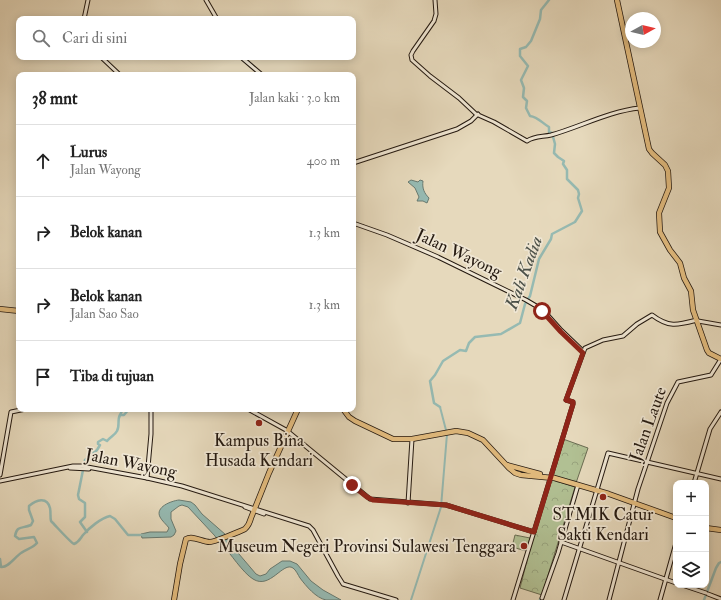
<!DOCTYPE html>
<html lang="id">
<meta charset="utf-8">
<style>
:root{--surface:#fff;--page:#f6f6f6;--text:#222;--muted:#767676;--line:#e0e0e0}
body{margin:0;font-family:"IM FELL Double Pica",serif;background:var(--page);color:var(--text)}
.controls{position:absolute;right:12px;bottom:12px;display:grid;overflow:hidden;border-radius:8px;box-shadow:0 2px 10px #0003}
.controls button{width:36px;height:36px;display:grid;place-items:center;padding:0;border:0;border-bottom:1px solid var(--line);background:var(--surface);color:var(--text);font:20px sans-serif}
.compass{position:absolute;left:625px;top:12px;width:36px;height:36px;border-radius:50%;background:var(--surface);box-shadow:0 2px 10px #0003;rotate:82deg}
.stop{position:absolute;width:12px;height:12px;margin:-9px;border:3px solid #8f2418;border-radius:50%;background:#fff}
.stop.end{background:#8f2418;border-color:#fff;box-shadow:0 1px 4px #0008}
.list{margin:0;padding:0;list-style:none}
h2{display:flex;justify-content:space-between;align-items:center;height:52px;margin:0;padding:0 16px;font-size:17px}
h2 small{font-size:13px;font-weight:400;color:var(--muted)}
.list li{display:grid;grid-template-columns:26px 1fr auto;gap:12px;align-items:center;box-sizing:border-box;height:72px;padding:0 16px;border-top:1px solid var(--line)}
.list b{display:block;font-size:15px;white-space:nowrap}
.list p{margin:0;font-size:13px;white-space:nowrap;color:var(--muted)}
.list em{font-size:13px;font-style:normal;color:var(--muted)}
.icon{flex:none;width:22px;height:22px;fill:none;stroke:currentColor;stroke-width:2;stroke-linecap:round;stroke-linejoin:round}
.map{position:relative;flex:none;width:721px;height:600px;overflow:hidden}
.search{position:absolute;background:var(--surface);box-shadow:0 2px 10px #0003;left:16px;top:16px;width:340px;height:44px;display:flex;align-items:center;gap:10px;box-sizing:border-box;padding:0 14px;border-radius:8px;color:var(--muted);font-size:15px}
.panel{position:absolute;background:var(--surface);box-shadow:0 2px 10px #0003;left:16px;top:72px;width:340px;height:340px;border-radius:8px}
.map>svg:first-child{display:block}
</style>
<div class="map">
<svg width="721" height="600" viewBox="0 0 721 600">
<defs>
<pattern id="park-crowns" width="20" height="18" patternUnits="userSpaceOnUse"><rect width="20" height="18" fill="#b1c093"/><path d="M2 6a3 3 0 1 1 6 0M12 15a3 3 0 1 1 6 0" fill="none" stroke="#98a47e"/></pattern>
</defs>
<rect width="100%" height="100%" fill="#e6d9bc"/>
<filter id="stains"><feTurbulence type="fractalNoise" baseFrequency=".005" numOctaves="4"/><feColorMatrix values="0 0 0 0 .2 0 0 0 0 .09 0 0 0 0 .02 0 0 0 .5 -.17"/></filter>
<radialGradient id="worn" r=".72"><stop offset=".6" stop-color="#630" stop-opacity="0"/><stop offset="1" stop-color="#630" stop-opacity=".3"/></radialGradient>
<g fill="url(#park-crowns)" stroke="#6a6c52">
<path d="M563,439L588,448L576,483L552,476Z"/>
<path d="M553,480L575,487L542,595L520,588L534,533L550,481Z"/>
<path d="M515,535L530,538L526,551L512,547Z"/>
</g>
<g fill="#96bab2" stroke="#687a71">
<path d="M411,180L418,182L420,180L423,181C422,188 424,193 429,198L427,203L423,201H417L419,197L415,188L408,182Z"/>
<path d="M179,500L191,502L195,505L202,514L226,535L233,547L256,574L260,576L266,574L270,569L282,561H290L297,564L311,581L323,590L341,600C336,600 331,600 326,600C316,598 306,586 300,578C298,575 296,570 293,568C283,561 270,590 253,579C243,573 230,553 222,544L219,543L215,536L188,507L182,505L179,506L171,512V519L176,531L174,535L171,537L142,538L141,534L150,532H167L169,528C166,524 162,521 160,517C155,507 171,501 179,500Z"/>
</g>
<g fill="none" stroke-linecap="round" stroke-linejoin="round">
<path stroke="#96bab2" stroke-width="2" d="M411,600L441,507L447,434L440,407"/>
<g stroke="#96bab2" stroke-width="2.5">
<path d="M440,407L434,403L430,381L435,375L443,361L460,350L466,351L469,343L475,337L501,334L520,323L525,304L530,296L539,259L551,239L552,234L575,222L582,211L578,198L579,194L578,190L567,179V170L563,164L564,161L558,157L554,153L555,144L552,133L549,132V127C542,123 538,117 530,116L526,108L527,101L523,97L524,88L521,80L528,66L520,56V49L526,47L531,41L540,19L541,10L549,0"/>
<path d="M120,415L123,409"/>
<path d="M87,532L80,522L85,517V503L79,499L78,495L85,460L97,450L100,445L98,444V442L103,439L107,441C110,437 115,435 117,431C120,426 117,420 120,415H124L129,409"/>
<path d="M0,559L1,567C8,568 15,557 21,553C26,549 33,548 37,543L34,537L19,539L15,536C17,525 22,529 31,525L33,521L29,510V506C36,500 47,496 50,508C51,513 50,517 51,521C56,526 70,542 74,544C79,542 80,539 83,535C89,528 101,518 110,516L115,519L128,535H144"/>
<path d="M540,600V599"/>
<path d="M704,600L716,568L719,563L721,562"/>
</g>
<g stroke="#241910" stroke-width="5">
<g id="secondary">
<path d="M206,0L217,19"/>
<path d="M435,0L436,14L434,21L413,51L411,55L412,60L430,76L459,98L476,114L494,122L527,141C534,136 542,137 551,135C580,127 609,111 640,108"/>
<path d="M84,19L88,0"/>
<path d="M101,57L120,75"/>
<path d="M241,57L262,75"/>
<path d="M353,163L457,129L471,121L478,114"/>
<path d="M353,223L387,235L438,257L526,300L543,310L560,329L583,351"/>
<path d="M698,321L721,325"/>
<path d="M248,409L286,430L370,499L446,505L534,532"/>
<path d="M70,468L89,469"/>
<path d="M0,475L11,412L26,409"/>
<path d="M147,478L151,434V409"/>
<path d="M0,481L73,466H82L147,478L182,486L309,526L313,530L338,576L343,584L396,600"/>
<path d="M694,483L710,429L721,412"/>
<path d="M408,503L412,439"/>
<path d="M245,507L264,514"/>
<path d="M561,542L676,583"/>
<path d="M682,585L706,593"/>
<path d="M708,594L721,599"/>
<path d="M542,598L558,553L578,485"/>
<path d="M513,600L573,404V402L566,400L585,348L603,340L623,336L637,324L652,315C669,328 678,325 697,320"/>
<path d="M564,600L608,453L721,479"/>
<path d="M609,600L638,489L667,403L678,382L711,375L721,359"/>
<path d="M660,600L676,543"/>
</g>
</g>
<g stroke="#241910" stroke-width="6">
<g id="highway">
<path d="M617,0L649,149L652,153L665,165L668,171L669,188L659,213L660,232L670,250L680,263L684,278L691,291L693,310L707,350L709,353L721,359"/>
<path d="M0,309L19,311"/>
<path d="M343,409L349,417L355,421L393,439H412L456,431L468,433L483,440L509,468L515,473L521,475L553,478"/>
<path d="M507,465L540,474"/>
<path d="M551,477L609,494L676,518"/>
<path d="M706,528L721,530"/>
<path d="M174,600L180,564L186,539C193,535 202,542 210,542C214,542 241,531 245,529C248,526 250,522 251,518L269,473L298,409"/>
</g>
</g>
<use href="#secondary" stroke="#efe6d3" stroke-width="3"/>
<use href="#highway" stroke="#e3bc7e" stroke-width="4.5"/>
</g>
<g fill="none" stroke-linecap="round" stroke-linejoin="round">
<path stroke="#8f2418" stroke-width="5" d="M352,485L367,497L373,500L446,505L534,532L573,404V402L566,400L583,353L561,332L542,311"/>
</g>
<g fill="#8f2418" stroke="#efe6d3" stroke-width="1.5">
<circle cx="259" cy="423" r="4"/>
<circle cx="603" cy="497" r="4"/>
<circle cx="524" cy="546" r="4"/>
</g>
<g text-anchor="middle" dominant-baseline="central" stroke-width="3.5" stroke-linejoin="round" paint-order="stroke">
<g font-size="17" fill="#241910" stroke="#efe6d3">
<text transform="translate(459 253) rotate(25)">Jalan Wayong</text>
<text transform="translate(648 424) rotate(-70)">Jalan Laute</text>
<text transform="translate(131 463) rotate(11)">Jalan Wayong</text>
</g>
<g font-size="17" fill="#241910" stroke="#efe6d3">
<text x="259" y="440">Kampus Bina<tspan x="259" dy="20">Husada Kendari</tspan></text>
<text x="603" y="514">STMIK Catur<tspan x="603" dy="20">Sakti Kendari</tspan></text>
<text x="516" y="546" text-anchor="end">Museum Negeri Provinsi Sulawesi Tenggara</text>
</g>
<g font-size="18" font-style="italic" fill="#4c5149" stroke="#efe6d3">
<text transform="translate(524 273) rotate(-70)">Kali Kadia</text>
</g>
</g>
<rect width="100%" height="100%" filter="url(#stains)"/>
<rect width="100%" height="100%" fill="url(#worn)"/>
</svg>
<div class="controls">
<button>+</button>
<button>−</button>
<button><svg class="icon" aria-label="layers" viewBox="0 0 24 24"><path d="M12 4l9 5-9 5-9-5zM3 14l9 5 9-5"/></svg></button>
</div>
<svg class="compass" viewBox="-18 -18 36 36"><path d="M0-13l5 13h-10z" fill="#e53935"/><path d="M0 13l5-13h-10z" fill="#767676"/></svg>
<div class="stop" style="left:542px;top:311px"></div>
<div class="stop end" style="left:352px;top:485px"></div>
<div class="search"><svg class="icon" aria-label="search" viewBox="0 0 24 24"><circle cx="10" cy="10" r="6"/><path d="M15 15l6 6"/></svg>Cari di sini</div>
<section class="panel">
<h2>38 mnt<small>Jalan kaki · 3.0 km</small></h2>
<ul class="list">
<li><svg class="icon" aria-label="ahead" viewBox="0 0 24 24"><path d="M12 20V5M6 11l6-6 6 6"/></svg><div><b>Lurus</b><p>Jalan Wayong</p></div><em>400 m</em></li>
<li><svg class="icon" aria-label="right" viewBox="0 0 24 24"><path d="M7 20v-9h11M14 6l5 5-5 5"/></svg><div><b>Belok kanan</b></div><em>1.3 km</em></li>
<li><svg class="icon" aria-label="right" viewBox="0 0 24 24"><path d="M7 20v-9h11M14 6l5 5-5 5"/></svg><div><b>Belok kanan</b><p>Jalan Sao Sao</p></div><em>1.3 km</em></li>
<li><svg class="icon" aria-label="arrive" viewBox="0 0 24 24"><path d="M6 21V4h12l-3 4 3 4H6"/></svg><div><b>Tiba di tujuan</b></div></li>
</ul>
</section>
</div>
